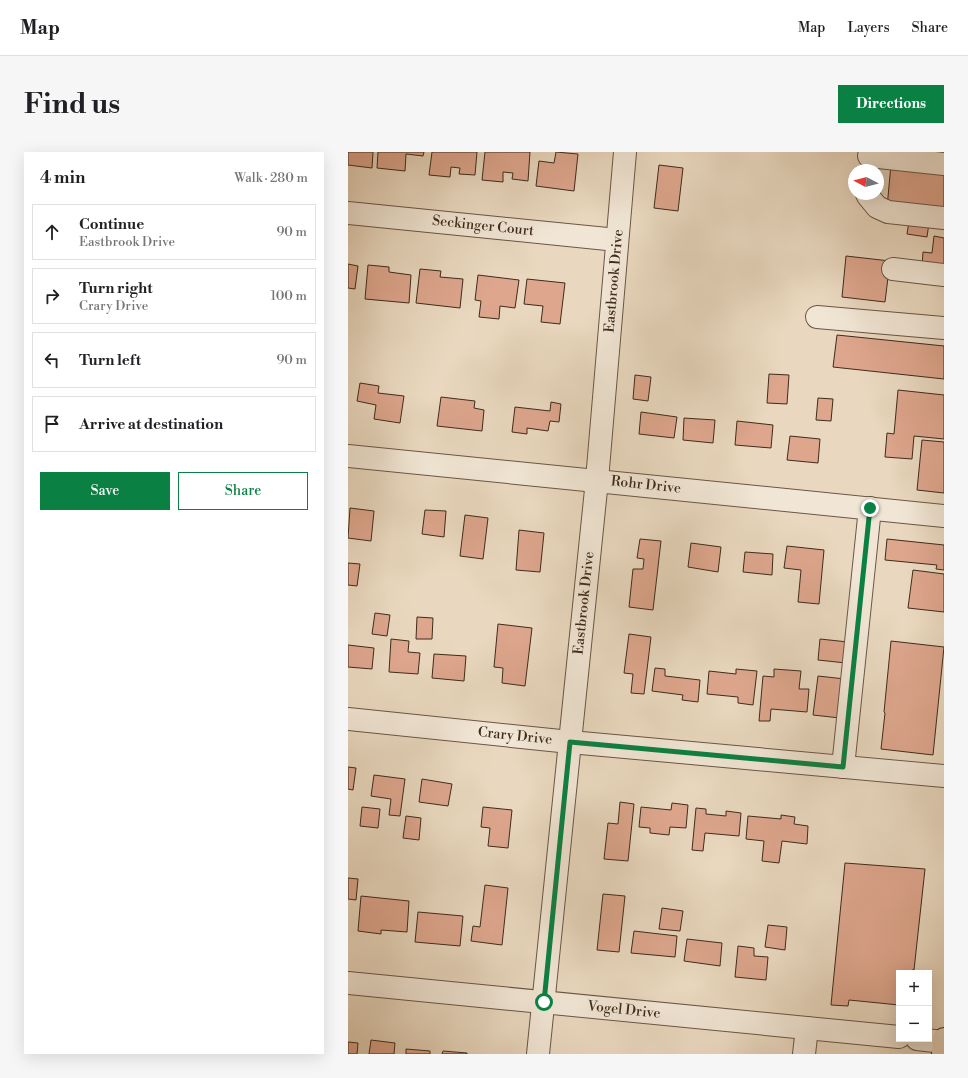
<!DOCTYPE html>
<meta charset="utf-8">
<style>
:root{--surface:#fff;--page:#f6f6f6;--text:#202124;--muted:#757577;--line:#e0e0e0;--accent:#0b8043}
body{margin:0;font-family:"Libre Bodoni",serif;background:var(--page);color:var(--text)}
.controls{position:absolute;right:12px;bottom:12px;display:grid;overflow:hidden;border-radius:0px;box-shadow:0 4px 16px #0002}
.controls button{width:36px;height:36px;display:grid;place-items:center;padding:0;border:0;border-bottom:1px solid var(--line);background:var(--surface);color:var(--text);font:20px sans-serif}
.compass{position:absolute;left:500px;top:12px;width:36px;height:36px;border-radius:50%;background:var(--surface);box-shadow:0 4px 16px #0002;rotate:277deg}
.stop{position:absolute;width:12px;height:12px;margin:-9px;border:3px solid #0b8043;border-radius:50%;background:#fff}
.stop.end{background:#0b8043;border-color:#fff;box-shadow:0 1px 4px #0008}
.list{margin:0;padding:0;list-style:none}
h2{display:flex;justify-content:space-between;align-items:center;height:52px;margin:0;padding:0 16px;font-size:17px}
h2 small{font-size:13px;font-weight:400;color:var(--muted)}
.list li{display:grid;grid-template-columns:26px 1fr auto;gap:12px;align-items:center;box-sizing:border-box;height:56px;margin:0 8px 8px;padding:0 8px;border:1px solid var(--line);border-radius:0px}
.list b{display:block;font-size:15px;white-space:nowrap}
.list p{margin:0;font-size:13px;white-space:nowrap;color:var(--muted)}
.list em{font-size:13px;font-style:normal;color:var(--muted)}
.actions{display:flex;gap:8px;padding:12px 16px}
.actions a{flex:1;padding:9px 0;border:1px solid var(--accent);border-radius:0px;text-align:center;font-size:14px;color:var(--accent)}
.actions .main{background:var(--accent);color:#fff}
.icon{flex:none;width:22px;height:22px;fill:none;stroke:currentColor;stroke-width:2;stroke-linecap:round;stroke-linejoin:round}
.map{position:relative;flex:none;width:596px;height:902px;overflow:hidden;border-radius:0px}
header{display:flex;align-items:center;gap:24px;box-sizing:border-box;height:56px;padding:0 20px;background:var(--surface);border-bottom:1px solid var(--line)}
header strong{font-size:19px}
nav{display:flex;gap:22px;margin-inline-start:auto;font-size:14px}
.intro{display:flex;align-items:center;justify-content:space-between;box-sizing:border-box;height:96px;padding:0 24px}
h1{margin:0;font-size:28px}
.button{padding:10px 18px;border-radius:0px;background:var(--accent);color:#fff;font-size:14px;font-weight:700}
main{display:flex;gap:24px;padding:0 24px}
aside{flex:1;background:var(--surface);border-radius:0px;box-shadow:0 4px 16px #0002}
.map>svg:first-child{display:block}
</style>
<header>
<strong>Map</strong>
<nav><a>Map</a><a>Layers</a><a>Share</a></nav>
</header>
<div class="intro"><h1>Find us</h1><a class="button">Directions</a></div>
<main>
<aside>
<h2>4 min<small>Walk · 280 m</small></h2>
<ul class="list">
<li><svg class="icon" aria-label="ahead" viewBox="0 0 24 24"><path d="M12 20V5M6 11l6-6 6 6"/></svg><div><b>Continue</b><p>Eastbrook Drive</p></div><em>90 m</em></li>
<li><svg class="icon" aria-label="right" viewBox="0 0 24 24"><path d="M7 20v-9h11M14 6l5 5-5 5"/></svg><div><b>Turn right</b><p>Crary Drive</p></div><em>100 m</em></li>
<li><svg class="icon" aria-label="left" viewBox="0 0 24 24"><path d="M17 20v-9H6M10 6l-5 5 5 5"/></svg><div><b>Turn left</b></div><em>90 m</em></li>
<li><svg class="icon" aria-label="arrive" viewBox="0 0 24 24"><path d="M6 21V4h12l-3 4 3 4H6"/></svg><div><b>Arrive at destination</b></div></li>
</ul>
<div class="actions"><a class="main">Save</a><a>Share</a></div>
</aside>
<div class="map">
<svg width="596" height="902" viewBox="0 0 596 902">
<rect width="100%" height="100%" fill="#e9d8bf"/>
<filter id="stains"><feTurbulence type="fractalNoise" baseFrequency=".005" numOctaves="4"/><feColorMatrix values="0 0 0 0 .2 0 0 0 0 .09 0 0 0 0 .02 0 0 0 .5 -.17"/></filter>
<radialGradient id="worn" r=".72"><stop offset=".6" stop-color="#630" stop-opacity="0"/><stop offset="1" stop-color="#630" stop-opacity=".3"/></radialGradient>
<g fill="#dda68d" stroke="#3f2b1c">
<path d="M0,0H25L24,16L0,13Z"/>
<path d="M30,0H76L75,4L58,2L57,19L29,16Z"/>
<path d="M84,0H129L127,23L111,22L112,16L103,15L102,25L81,23Z"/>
<path d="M137,0H182L180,29L164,27L165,21L155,20V30L134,28Z"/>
<path d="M208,0L230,2L226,39L188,34L191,9L206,11Z"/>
<path d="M543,12L596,18V61L539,56Z"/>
<path d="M311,13L335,16L330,59L306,56Z"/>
<path d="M561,69L581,71L579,85L559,82Z"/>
<path d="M586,84L596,86V118L574,115L575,100L584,101Z"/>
<path d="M498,104L542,109L537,150L494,145Z"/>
<path d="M0,112L10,114L7,137L0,136Z"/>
<path d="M20,113L41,115V120L63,123L61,151L17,147Z"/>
<path d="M72,117L93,119L92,125L115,127L112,156L68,151Z"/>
<path d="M130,123L171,128L167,156L152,154L151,167L131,165L133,149L127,148Z"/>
<path d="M179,127L217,131L212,172L193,170L195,154L176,152Z"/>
<path d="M489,183L596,194V227L485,215Z"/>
<path d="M421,222L441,223L439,252L419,251Z"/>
<path d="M287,223L303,225L300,249L285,247Z"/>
<path d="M12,231L31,234L30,241L56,244L52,271L26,267L28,253L9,249Z"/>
<path d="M550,238L596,243V287L566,284L564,307L537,305L539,281L546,282Z"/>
<path d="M93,245L127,249L126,256L136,258L134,279L89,274Z"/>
<path d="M470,246L485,247L483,269L468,268Z"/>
<path d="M203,250L213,252L211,270L202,269L200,279L179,276V282L164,280L167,255L202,259Z"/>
<path d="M293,260L329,265L326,286L291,282Z"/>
<path d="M336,266L367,268L365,291L335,288Z"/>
<path d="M389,269L425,273L423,296L387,293Z"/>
<path d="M442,284L472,287L470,311L439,308Z"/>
<path d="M574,288L596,290V341L569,338Z"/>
<path d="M2,356L26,359L23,389L0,386Z"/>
<path d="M77,358L98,359L96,385L74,382Z"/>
<path d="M117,363L140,366L135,407L112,404Z"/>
<path d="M171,378L196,381L192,420L168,418Z"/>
<path d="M292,387L313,389L305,458L281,455L285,417H295L296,407L289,406Z"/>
<path d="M539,387L596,393V418L588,417L589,413L537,408Z"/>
<path d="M343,391L373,395L370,420L340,415Z"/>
<path d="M439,394L476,398L471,452L450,450L453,418L436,416Z"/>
<path d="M397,400L425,402L424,423L395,420Z"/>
<path d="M0,411L12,412L9,434L0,433Z"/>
<path d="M565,418L596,422V460L560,456Z"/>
<path d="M27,461L42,463L39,484L24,482Z"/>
<path d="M69,465L85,466L84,487H68Z"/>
<path d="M150,472L184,476L177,534L154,531L155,516L146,515Z"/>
<path d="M281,482L303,485L296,542L283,541L285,522L276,521Z"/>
<path d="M43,487L61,489L60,500L72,501L70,522L41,520Z"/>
<path d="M472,487L500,490L498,511L470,508Z"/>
<path d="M543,489L596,495L585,603L533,597L537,561L536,560Z"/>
<path d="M0,493L26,496L24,517L0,515Z"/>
<path d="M86,502L118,504L116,529L84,526Z"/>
<path d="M307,516L317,517V524L352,528L350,550L334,548L335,543L304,539Z"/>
<path d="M388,517L409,519L405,553L390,551V545L359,542L361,519L388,522Z"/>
<path d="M426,517L453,519L451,537H461L459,560L423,557L422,569H411L415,524L426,525Z"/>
<path d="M470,524L497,527L492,566L465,563Z"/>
<path d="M0,615L8,616L5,638L0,637Z"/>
<path d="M26,623L57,627L52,664L41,663L43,647L23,644Z"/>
<path d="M74,627L104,632L100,654L71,650Z"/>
<path d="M272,650L286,652L280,709L256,707L260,671L270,672Z"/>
<path d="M324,651L340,653L338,676L322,675L321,683L302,681V676L291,675L293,655L323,658Z"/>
<path d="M14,655L32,657L30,676L12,674Z"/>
<path d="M135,655L164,658L160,696L140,694L142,676L133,675Z"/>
<path d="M348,656L358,657V662L378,664V659L393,661L391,684L357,681L355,699L344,698Z"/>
<path d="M433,663L447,665L446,672L460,674L459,692L434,689L431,711L414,709L416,689L398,687L400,664L433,667Z"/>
<path d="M58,664L73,666L71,688L55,686Z"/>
<path d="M497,711L577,717L566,818H564V821H551V853L501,848L500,854L483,853Z"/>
<path d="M0,726L10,727L8,748L0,747Z"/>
<path d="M137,733L160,736L154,793L123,789L125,774L132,775Z"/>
<path d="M255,742L277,744L271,800L249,798Z"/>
<path d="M13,744L61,749L59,780L33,778V782L10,779Z"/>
<path d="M314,756L335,759L332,779L311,777Z"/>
<path d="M70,760L115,764L112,794L67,790Z"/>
<path d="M420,773L439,775L437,798L417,795Z"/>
<path d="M286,779L329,784L327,805L283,801Z"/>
<path d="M339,787L374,791L372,814L336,809Z"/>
<path d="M390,794L406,796V804L420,805L418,828L387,825Z"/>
<path d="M23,888L47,891L46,902H21Z"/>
<path d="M0,890L10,891L9,902H0Z"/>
<path d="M58,897L82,899V902H58Z"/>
<path d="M95,899L119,901V902H94Z"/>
</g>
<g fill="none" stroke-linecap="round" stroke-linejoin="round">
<g stroke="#6a5645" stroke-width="24">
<g id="minor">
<path d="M521,4L596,12"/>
<path d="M519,42L520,44L529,55L540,60L596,66"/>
<path d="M0,61L269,88"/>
<path d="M545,117L596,123"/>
<path d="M469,165L596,176"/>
<path d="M0,304L596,364"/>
<path d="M0,567L222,590L596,624"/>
<path d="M495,615L522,356"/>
<path d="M0,831L551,885"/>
<path d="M569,887L596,890"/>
<path d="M190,902L222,590L249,328L277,0"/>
<path d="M456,902L459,876"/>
</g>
</g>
<g stroke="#3f2b1c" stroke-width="24">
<path id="major" d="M595,902L596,887"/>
</g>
<use href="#minor" stroke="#f1e6d5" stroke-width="22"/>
<use href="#major" stroke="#e9d8bf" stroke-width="22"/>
</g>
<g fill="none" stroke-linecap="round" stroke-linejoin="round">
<path stroke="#0b8043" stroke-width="5" d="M196,850L222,590L495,615L522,356"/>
</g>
<g text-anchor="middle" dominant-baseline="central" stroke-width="3.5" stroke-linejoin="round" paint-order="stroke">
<g font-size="14" fill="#3f2b1c" stroke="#f1e6d5">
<text transform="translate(135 74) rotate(6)">Seckinger Court</text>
<text transform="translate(266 129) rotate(-85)">Eastbrook Drive</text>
<text transform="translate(298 333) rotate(6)">Rohr Drive</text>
<text transform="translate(236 451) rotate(-84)">Eastbrook Drive</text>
<text transform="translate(167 584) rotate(6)">Crary Drive</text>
<text transform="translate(276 858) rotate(6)">Vogel Drive</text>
</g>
</g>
<rect width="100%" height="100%" filter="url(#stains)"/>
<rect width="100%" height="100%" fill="url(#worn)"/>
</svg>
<div class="controls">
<button>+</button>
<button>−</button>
</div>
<svg class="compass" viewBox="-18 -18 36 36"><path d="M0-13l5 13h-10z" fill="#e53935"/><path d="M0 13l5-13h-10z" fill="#757577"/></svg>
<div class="stop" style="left:196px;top:850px"></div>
<div class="stop end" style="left:522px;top:356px"></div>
</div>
</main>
